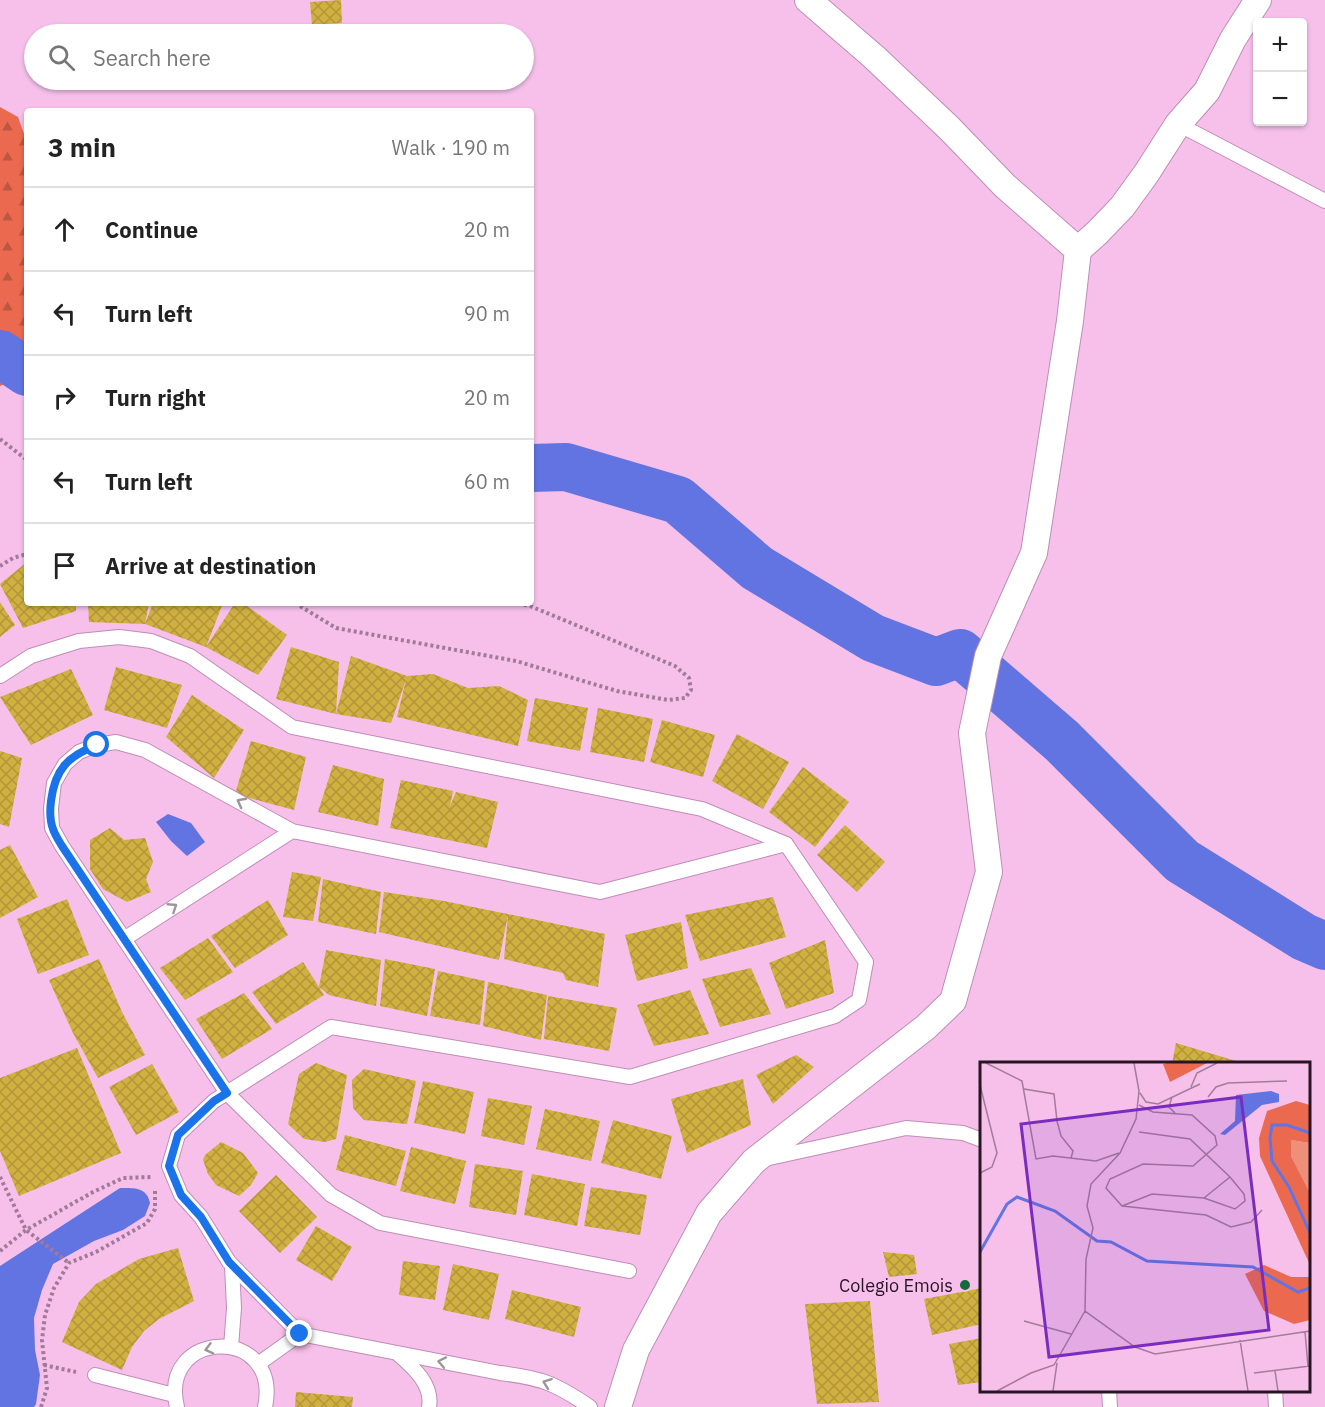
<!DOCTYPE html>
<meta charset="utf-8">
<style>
:root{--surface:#fff;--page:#f6f6f6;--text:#222;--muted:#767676;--line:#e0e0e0}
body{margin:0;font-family:"IBM Plex Sans",sans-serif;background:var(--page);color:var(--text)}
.controls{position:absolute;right:18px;top:18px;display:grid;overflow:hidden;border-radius:6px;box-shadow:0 2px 4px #0004}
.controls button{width:54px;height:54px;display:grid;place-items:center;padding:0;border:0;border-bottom:2px solid var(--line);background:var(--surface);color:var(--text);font:30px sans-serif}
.stop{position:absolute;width:18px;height:18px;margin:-14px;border:4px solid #1a73e8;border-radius:50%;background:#fff}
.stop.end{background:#1a73e8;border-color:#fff;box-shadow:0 2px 6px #0008}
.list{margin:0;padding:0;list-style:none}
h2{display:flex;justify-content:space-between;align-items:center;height:78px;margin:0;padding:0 24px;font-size:26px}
h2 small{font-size:20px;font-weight:400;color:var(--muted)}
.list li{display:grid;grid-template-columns:39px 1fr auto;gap:18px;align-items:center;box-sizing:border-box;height:84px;padding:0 24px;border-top:2px solid var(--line)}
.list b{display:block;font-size:22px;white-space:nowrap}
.list em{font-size:20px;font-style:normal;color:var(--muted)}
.icon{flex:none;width:33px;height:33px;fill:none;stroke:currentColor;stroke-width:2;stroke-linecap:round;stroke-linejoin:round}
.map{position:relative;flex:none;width:1325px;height:1407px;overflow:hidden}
.search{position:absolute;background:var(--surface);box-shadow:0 2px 4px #0004;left:24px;top:24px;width:510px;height:66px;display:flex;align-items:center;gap:15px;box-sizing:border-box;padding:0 21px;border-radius:33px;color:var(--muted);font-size:22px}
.panel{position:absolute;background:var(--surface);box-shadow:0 2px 4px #0004;left:24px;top:108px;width:510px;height:498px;border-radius:6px}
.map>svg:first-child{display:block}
</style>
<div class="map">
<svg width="1325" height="1407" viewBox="0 0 1325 1407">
<defs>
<pattern id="forest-firs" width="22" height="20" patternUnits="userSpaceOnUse" patternTransform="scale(1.5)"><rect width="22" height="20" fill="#eb6a4f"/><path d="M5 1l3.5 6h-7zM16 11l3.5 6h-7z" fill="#be5641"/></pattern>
<pattern id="building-cross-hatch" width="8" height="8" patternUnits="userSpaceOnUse" patternTransform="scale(1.5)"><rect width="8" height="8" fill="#cfb040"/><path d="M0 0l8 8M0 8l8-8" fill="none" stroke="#b29638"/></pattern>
</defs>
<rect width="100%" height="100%" fill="#f6c0eb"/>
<path fill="url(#forest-firs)" d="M0,107L18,117L27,142V376L0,386Z"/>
<g fill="#6274e1">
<path d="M168,814L191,823L205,842L187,856L171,841L156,822Z"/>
<path d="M120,1188C134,1188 147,1187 150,1203L145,1216L123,1230L94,1241L53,1264L42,1290L34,1318L35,1350L40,1375L36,1404L34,1407H0V1266Z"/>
</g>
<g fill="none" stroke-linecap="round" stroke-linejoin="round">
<g stroke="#6274e1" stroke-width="48">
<path d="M0,354L27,372"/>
<path d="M531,468L566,467L678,500L757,568L873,638L936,662L960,653L1062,741L1182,861L1304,937L1325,946"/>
</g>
</g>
<g fill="url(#building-cross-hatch)">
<path d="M341,0L342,23L312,25L310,2Z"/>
<path d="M243,26L257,27L261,34H233L234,29Z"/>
<path d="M27,562V603H76V611L23,628L0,584Z"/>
<path d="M0,602L15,625L0,637Z"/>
<path d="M88,603H149L145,624L89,622Z"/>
<path d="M153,603H223L206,647L235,603H243L287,635L258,675L206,647L145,624Z"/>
<path d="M291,647L339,662L336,714L276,699Z"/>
<path d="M351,656L407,676L433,674L468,688L499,686L528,700L518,746L397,717L406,680L391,723L336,714Z"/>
<path d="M116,667L182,685L167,728L104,710Z"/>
<path d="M71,669L93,715L31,745L0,697Z"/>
<path d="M192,695L244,730L214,778L166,737Z"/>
<path d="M535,698L588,708L580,751L527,741Z"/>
<path d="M598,708L653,719L644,762L590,752Z"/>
<path d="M662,720L715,735L703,777L650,762Z"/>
<path d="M737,734L789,762L763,809L712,781Z"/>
<path d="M251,741L306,757L294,810L235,794Z"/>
<path d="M0,751L22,758L9,827L0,824Z"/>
<path d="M333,765L384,779L378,826L318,812Z"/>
<path d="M803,767L849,802L815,847L769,812Z"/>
<path d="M401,780L453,791L450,806L456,792L498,802L487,848L390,828Z"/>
<path d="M845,825L885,862L857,892L817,855Z"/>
<path d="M110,828L124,840L145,838L153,862L146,879L151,892L127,902L103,889L90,869V840Z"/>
<path d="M10,845L38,897L0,918V850Z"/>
<path d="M292,872L321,877L313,921L283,917Z"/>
<path d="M323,879L381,892L376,934L318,922Z"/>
<path d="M384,892L444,901L605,934L598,987L566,980L563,973L504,959L508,915L499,960L379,932Z"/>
<path d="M773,897L786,937L700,961L685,915Z"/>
<path d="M67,899L89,955L38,974L17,919Z"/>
<path d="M268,900L288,935L235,968L211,936Z"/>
<path d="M681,922L688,968L637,981L625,935Z"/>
<path d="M208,938L233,972L185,1000L160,968Z"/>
<path d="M825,940L834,993L786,1009L769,963Z"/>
<path d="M326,950L381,960L376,1006L329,995L319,987Z"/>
<path d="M99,959L122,1012L145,1055L98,1078L73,1033L49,980Z"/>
<path d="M385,959L435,969L427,1016L380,1006Z"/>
<path d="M303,962L324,995L276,1024L252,992Z"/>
<path d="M751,968L771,1014L720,1027L702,979Z"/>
<path d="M438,971L485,981L480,1025L430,1016Z"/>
<path d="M488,982L547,995L541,1040L483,1026Z"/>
<path d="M690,990L709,1034L654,1046L637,1005Z"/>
<path d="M244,993L272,1029L222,1059L196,1019Z"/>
<path d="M548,996L617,1008L609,1051L544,1039Z"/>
<path d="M1176,1043L1236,1061L1235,1064H1172Z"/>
<path d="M77,1048L121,1153L19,1196L0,1151V1078Z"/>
<path d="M796,1055L814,1067L773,1104L756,1075Z"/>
<path d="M316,1063L347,1075L336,1139L325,1142L304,1139L288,1124L299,1074Z"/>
<path d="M152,1064L179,1112L136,1135L109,1087Z"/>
<path d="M364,1069L416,1081L407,1124L364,1120L353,1108L352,1080Z"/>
<path d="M743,1079L751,1125L687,1153L671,1099Z"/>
<path d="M423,1081L474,1092L465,1134L414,1123Z"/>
<path d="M488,1098L532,1106L524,1145L481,1136Z"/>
<path d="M545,1109L600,1121L591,1161L536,1149Z"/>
<path d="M613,1120L672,1136L661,1179L601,1163Z"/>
<path d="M345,1135L406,1151L396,1186L336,1170Z"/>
<path d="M221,1142L243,1153L258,1173L251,1185L239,1196L216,1185L208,1174L203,1160L205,1155Z"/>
<path d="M411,1147L466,1161L455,1204L400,1191Z"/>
<path d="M475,1164L523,1171L516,1215L469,1207Z"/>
<path d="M532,1174L585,1184L577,1226L524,1215Z"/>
<path d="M276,1175L317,1217L280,1253L239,1211Z"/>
<path d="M591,1187L647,1195L640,1235L584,1226Z"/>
<path d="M316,1226L352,1247L332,1281L296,1260Z"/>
<path d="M178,1248L194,1301L159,1319L144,1331L132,1347L122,1370L62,1342L79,1302L96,1284L139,1259Z"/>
<path d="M883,1252L914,1255L917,1274L889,1277Z"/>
<path d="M403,1261L440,1266L435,1300L399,1295Z"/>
<path d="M453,1264L499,1274L489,1320L443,1310Z"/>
<path d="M982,1288V1324L932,1335L924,1299Z"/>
<path d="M512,1290L581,1307L574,1337L505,1319Z"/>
<path d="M870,1301L879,1402L817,1404L805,1304Z"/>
<path d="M982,1338V1382L958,1385L949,1344Z"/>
<path d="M296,1392L353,1397L352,1407H295Z"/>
</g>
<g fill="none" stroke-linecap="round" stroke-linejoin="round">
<g stroke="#bf8db5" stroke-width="16">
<g id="service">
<path d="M1178,124L1325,201"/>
<path d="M0,676L31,656L79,641L119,637L151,641L190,656L292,727L702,809L786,844L866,962L859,1000L835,1016L630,1077L331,1027L214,1101L178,1135L169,1166L181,1195L201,1217L229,1262L300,1334L500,1373C541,1378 555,1383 590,1407"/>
<path d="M124,939L292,831"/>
<path d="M765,1159L906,1128L963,1133L982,1140"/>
<path d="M629,1271L380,1223L331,1195L227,1093L124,939L62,846L52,828L51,808L54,783L65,764L79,752L97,745L116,742L145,750L292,831L600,892L786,844"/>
<path d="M231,1347L234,1308L232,1266"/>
<path d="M399,1355C414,1368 433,1385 429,1407"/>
<path d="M258,1364L300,1334"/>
<path d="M95,1375L174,1395"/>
<path d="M1109,1390L1110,1407"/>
<path d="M1275,1390L1276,1407"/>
<path d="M177,1407C158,1328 282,1325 265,1407"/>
</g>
</g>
<g stroke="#bf8db5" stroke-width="28">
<g id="minor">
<path d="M1078,250L1097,233L1122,207L1146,174L1178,124L1207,91L1233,39L1258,0"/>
<path d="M618,1407L636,1350L709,1213L754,1161L926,1027L953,1001L989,872L972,733L988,656L1034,553L1070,321L1078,250L1005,186L949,128L874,57L808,0"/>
</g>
</g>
<g stroke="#a17a9a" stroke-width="4" stroke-dasharray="3 3" stroke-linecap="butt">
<path d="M0,439L27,460"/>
<path d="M0,566L13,558L27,554"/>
<path d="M295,603L336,628L516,661L617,691L668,700L685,698L691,690L689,678L675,666L530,606L516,603"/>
<path d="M0,1177L26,1230L69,1263"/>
<path d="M0,1251L26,1230L93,1192L123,1178L152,1177"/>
<path d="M44,1365L76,1372"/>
<path d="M41,1407L47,1388L42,1340L45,1315L54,1288L69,1263L96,1252L147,1223L155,1209V1190"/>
</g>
<use href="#service" stroke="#fff" stroke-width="14"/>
<use href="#minor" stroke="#fff" stroke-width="26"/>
</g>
<defs><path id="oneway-chevron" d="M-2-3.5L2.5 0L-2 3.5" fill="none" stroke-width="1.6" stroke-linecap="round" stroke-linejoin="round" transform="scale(1.5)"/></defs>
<g stroke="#9e959c">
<use href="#oneway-chevron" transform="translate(241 802) rotate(-152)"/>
<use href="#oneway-chevron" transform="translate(173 907) rotate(-33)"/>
<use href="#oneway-chevron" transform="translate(209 1349) rotate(165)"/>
<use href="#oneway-chevron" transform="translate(442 1362) rotate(-169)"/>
<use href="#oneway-chevron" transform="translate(547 1383) rotate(-159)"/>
</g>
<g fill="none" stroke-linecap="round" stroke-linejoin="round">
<path stroke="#1a73e8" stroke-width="8" d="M97,745C68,756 55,769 51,801C50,809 50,821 53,829C55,835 59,841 62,846L227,1093L214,1101L178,1135L169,1166L181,1195L201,1217L229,1262L300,1334"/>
</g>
<circle fill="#176a3b" stroke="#f6c0eb" stroke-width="2" cx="965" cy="1285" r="6"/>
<g text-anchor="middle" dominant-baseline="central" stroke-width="4.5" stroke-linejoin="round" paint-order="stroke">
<g font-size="18" fill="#271424" stroke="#f6c0eb" text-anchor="end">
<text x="953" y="1285">Colegio Emois</text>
</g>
</g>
<g transform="translate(980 1062)">
<rect width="330" height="330" fill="#f6c0eb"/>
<path d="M311,78L330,81V131L311,94Z" fill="#ee8f7a"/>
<path d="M187,1H227L190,20L183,2ZM316,39L330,43V81L311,78V94L330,131V203L280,94L279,76L287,49ZM284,203L311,215H330V258L314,262L284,249L265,212Z" fill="#eb6a4f"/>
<path d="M291,29L299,32V40L282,43L245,73L240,72L255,59L256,33Z" fill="#6274e1"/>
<path fill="none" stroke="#6274e1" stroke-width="3" d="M330,71L307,63H292L290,76L292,99L309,125L330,171M0,190L27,142L37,135L75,149L117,179L131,180L167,199L273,205L318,230L330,226"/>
<path fill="none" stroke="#a37b9b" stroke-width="1.5" d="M6,1L42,19L56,97L73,94L116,99L139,91M154,1L159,29L156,57L140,91L111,122L107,144L113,166L106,197L105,249L155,285L175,292L330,269M0,23L17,91L12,105L0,111M211,25L217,11L237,1M44,27L74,32L77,59L81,74L93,89L91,96M160,31L166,40L178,42L220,22M192,35L189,45L195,51M228,35L236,25L248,21L307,19M159,43L173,50L212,53L235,74L237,83L213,104L163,102L130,117L126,126L142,144L226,153L251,165L271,160L282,148M224,136L250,115M142,144L172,132L224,136L255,147L265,139L264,132L250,115L210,77L159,70M44,259L91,272M325,270L328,304M260,278L268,329M295,309L298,329M274,311L330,304M17,329L51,311L74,303L105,249M73,329L77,301"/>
<path fill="#7b2cbf" fill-opacity="0.15" stroke="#7b2cbf" stroke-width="3" d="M261,35L289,268L69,295L41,62Z"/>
<rect width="330" height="330" fill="none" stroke="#271424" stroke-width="3"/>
</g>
</svg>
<div class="controls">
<button>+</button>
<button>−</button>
</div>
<div class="stop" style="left:97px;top:745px"></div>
<div class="stop end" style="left:300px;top:1334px"></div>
<div class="search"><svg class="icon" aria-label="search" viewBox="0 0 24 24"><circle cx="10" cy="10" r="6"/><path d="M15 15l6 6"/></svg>Search here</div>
<section class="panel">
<h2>3 min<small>Walk · 190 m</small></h2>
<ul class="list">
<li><svg class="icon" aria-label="ahead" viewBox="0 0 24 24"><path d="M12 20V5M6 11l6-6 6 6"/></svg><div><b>Continue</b></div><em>20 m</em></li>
<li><svg class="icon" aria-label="left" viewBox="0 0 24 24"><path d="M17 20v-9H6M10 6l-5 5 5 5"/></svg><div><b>Turn left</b></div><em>90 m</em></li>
<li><svg class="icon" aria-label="right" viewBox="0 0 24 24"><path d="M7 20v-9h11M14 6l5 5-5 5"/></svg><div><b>Turn right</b></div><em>20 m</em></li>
<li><svg class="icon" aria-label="left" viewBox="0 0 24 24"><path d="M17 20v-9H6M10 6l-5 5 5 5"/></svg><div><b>Turn left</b></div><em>60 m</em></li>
<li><svg class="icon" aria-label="arrive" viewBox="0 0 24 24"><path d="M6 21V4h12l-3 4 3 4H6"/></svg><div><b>Arrive at destination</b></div></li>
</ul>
</section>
</div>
